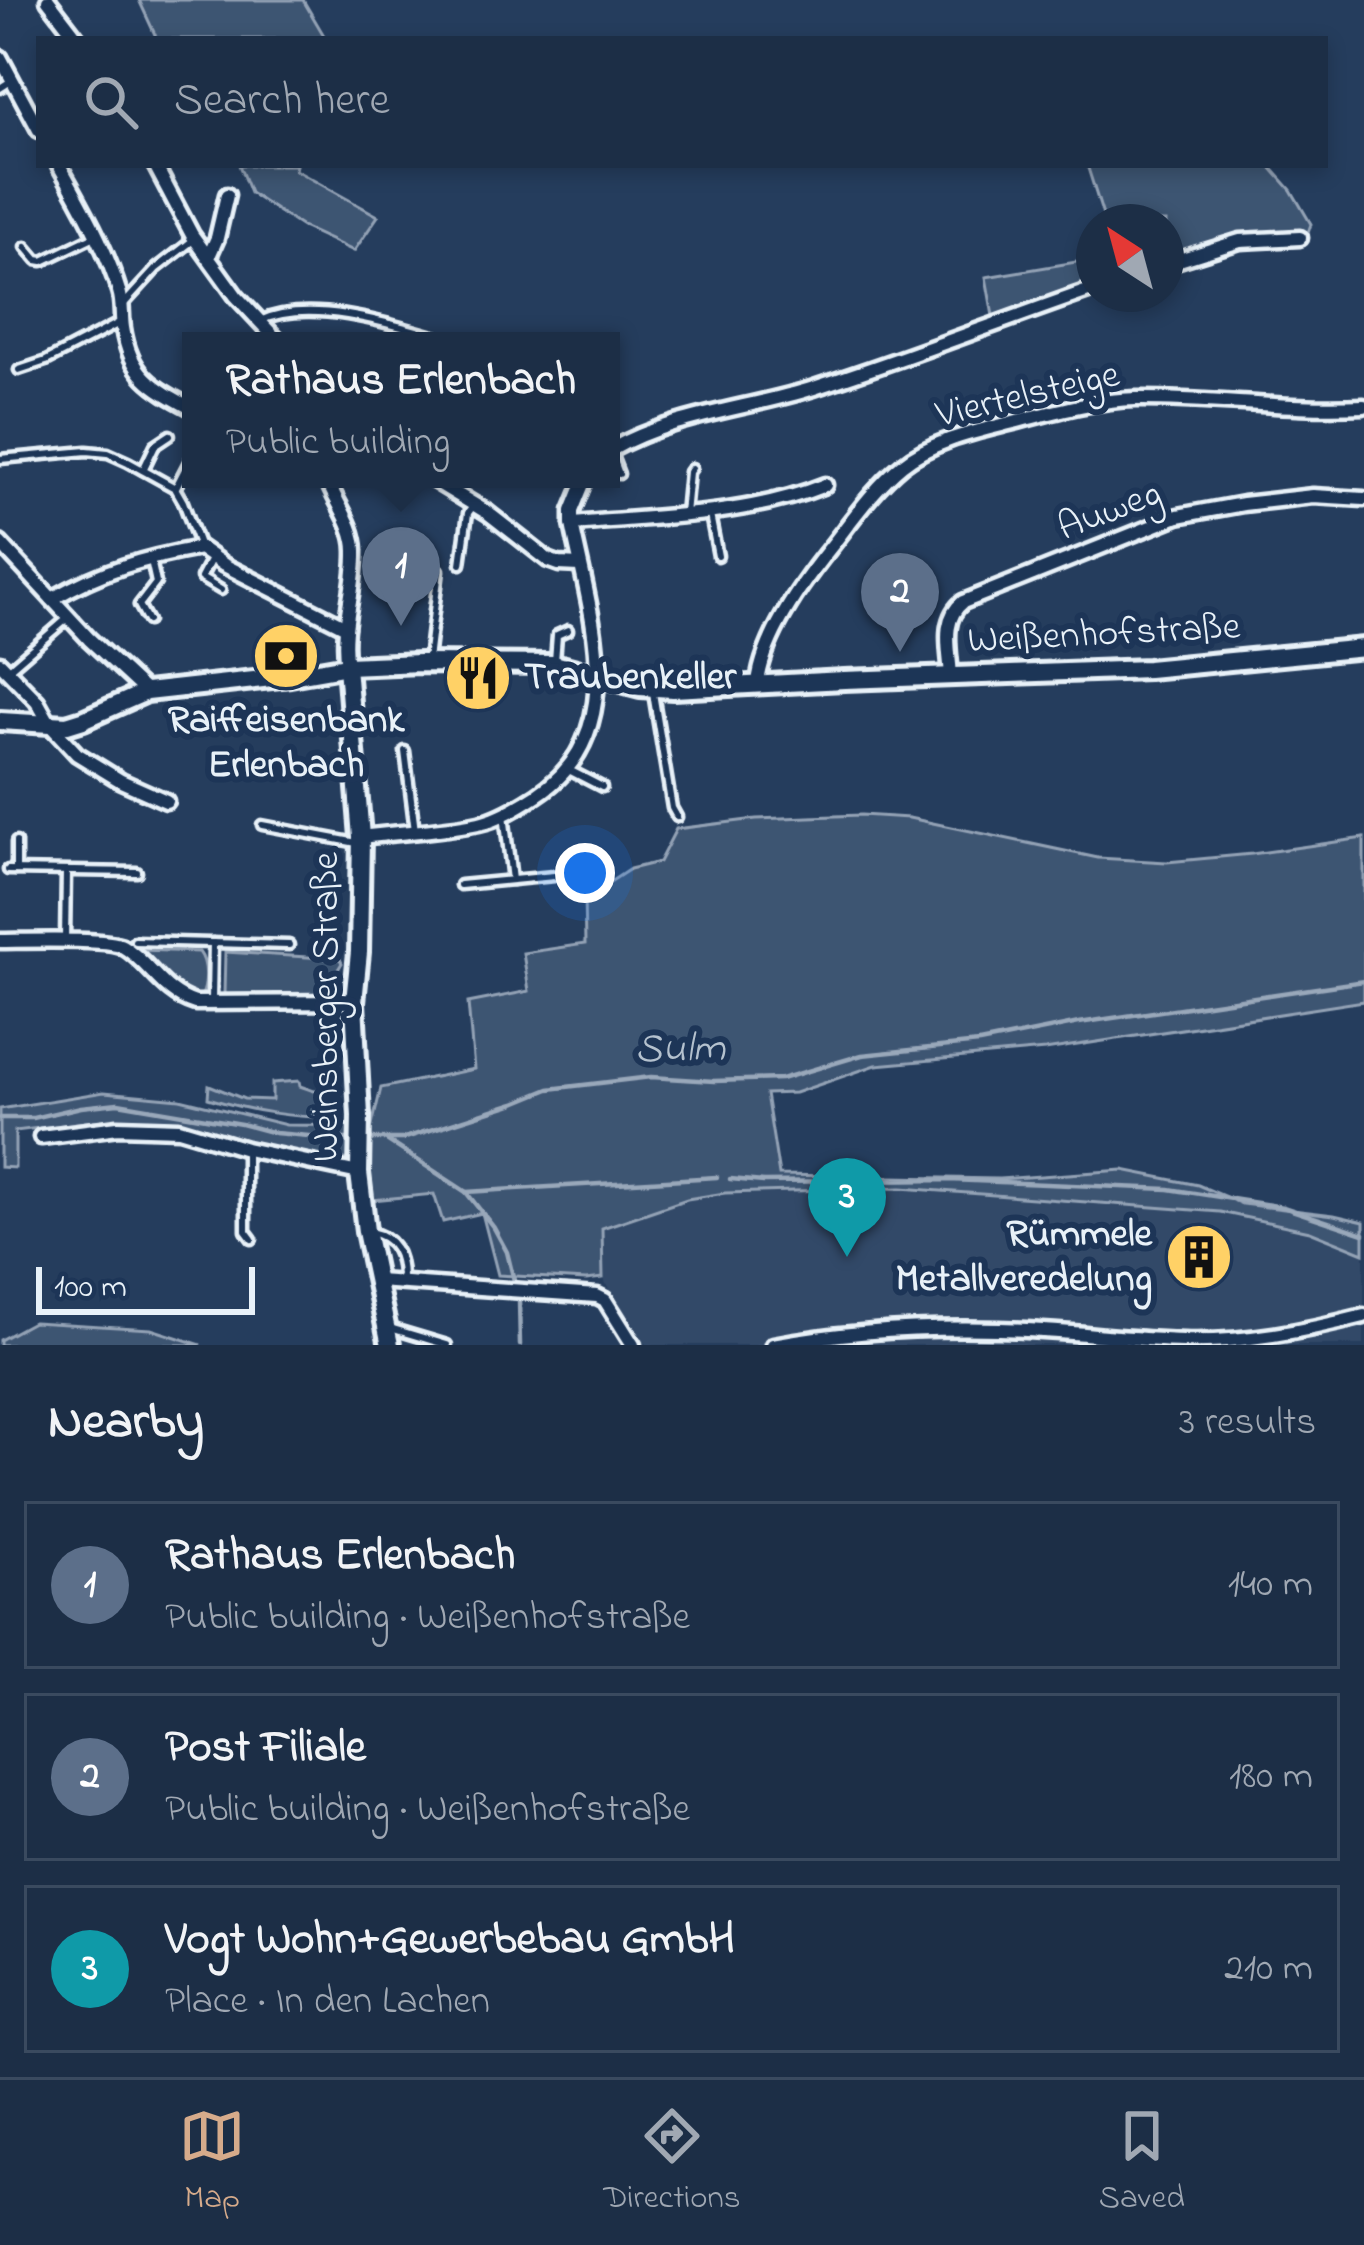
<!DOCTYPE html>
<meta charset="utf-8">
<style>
:root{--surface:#1c2e46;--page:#293a51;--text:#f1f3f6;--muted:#a0a8b3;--line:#3a4a5f;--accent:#d6ab8b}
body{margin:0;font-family:"Indie Flower",sans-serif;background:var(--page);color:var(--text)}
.compass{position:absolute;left:1076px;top:204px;width:108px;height:108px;border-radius:50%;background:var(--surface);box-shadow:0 6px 18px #0003;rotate:324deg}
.scale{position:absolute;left:36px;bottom:30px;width:219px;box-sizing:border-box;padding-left:12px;border:6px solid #e8f1f8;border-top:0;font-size:33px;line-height:42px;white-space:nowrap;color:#e8f1f8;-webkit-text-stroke:9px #1d3557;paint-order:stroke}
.you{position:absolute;left:585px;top:873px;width:42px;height:42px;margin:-30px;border:9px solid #fff;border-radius:50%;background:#1a73e8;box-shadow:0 0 0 18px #1a73e833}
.badge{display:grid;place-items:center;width:78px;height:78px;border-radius:50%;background:var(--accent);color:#fff;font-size:39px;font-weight:700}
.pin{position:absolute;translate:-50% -99px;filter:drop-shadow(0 3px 6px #0008)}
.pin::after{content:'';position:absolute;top:63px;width:42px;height:36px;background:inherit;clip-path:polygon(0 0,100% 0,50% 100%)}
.popup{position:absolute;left:182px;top:332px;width:438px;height:156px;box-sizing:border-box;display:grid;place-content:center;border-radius:0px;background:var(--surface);filter:drop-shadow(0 3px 9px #0005);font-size:39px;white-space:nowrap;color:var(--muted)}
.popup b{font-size:45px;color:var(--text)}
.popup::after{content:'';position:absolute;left:50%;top:100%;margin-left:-24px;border:24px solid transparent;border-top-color:var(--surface)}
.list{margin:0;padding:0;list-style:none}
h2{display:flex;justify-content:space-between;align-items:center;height:156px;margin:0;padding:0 48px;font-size:51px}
h2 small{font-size:39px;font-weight:400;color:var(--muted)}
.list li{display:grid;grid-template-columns:78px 1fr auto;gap:36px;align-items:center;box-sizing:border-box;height:168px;margin:0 24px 24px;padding:0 24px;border:3px solid var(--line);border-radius:0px}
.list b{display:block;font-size:45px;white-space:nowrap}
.list p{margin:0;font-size:39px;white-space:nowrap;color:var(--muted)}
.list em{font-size:39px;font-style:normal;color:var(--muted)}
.icon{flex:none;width:66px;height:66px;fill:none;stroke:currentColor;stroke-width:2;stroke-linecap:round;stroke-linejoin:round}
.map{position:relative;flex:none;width:1364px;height:1345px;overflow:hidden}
.search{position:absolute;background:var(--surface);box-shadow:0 6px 18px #0003;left:36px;right:36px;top:36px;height:132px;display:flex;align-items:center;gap:30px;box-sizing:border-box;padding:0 42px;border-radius:0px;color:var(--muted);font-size:45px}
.sheet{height:732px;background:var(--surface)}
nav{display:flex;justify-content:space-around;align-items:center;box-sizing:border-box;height:168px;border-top:3px solid var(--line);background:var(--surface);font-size:33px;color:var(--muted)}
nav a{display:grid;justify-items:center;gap:6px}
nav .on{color:var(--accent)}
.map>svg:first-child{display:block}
</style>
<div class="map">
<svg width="1364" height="1345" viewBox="0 0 1364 1345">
<rect width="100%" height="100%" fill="#253d5d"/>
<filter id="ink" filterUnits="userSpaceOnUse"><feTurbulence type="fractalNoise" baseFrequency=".00833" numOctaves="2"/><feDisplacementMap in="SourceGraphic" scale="24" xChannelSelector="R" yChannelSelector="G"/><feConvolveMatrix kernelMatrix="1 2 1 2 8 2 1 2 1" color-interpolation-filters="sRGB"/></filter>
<g filter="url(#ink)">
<path fill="#334a68" d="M901,1188L1220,1212L1311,1231L1364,1253V1345H648L639,1340L629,1327L603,1278L602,1228L687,1199L725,1193Z"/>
<g fill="#3e5472" stroke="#93a2b5" stroke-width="3">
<path d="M139,0H303L326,39H157Z"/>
<path d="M239,165H296L295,170L378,216L354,251L302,227L250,193Z"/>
<path d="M1087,165H1269L1291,190L1311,224L1308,233L1256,232L1166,258V222H1105Z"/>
<path d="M1094,259V282L993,316L986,277Z"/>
<path d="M861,815L909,818L1098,858L1167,862L1252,854L1364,838V1001L1045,1050L876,1065L795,1093L766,1094L779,1175L999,1179L1123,1170L1198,1185L1242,1204L1334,1215L1364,1222V1253L1310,1231L1220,1212L901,1188L725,1193L687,1199L602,1228L603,1278L586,1280L498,1275L482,1213L443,1222L434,1194L371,1200L369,1162L287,1152L182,1125L135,1120L94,1121L15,1131V1168L0,1167V1109L104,1092L180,1099L286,1125L372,1126L381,1088L474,1069L468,1003L529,991L523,953L585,944L584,894L607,884L630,869L659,862L676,829L756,819Z"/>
<path d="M139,950L199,952C208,963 207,986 201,997C172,991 157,972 139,950Z"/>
<path d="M225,952L340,959L342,963L332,979L331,996L224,995Z"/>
<path d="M299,1081L300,1086L314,1091L337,1090L338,1118C290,1117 254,1112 208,1098L209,1085L244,1099L272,1100V1083Z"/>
<path d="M33,1322L151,1329L201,1345H0V1340Z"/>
</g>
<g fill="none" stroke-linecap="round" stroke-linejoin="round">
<g stroke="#99a8ba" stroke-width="4.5">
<path d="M0,1118H33L81,1107L118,1103L241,1124L275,1133L343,1139H402L515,1103L549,1089L651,1077L714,1081L781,1079L862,1055L979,1043L1079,1023L1364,981"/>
<path d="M385,1139L466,1192L494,1228L507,1252L519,1301L520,1345"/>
<path d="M730,1179L764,1182L949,1180L1169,1189L1283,1207L1364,1234"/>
<path d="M466,1192L717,1177"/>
</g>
<g stroke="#e8f1f8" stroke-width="15">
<g id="lane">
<path d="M0,88L11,81"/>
<path d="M26,247L37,260L43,261L95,236"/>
<path d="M123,305L156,269L192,241"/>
<path d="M260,321C311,297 399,326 451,341"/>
<path d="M19,370L46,361L121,322"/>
<path d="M611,453L619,474"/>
<path d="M0,459L87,451L108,453L128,462L175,488L183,502L200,547"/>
<path d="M143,470L155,445L170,435"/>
<path d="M176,487L191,458"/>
<path d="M685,514L689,472L692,468"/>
<path d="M710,515L718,556"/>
<path d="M211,559L201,578L221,590"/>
<path d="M461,564L468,513L474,505"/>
<path d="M148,621L139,605L156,583L151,560"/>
<path d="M428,660L439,570"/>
<path d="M555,661L557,635L568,630"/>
<path d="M8,670L69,617"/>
<path d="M653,693L672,808L677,817"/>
<path d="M405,751L415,831"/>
<path d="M567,769L602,787"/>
<path d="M504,814L512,880"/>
<path d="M262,825L357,843"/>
<path d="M8,870L137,872"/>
<path d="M16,870V842"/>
<path d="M460,885L554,876"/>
<path d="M65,940L66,872"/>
<path d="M135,941L289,945"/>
<path d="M212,1000L213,943"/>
<path d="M246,1152V1231L252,1239"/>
<path d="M370,1232C395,1237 402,1255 402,1279"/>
<path d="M390,1328L447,1345"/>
</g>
</g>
<g stroke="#e8f1f8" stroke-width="21">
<g id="street">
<path d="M48,0L78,39"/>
<path d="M0,57L39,130"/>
<path d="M59,165C81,204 106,248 119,291C123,303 121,315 123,328C130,375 152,387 191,408"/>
<path d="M155,165L192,235L236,296L278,341"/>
<path d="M209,256L217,238L227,195"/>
<path d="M1166,264L1240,241L1300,238"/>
<path d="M611,450C672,415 747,409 814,388C908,358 1001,321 1094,289"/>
<path d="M327,479C335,502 355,525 355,551C356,590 340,627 347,666"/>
<path d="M432,479L488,513L548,560L559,564L580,565"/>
<path d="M572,524C657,516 746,517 825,485"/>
<path d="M0,543L89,639L146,692"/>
<path d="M52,599C102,570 144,558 200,548L224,565L346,627"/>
<path d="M0,663L37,701L51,726L77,754L121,781L166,801"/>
<path d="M951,677C950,651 940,620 963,602L1178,516L1243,504L1313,496L1364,499"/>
<path d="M758,683C763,638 802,583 830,548C852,520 874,488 902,465C929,443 969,433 1002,425C1046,414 1091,400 1136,399C1212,398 1288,410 1364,406"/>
<path d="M361,837C400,832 441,831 479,823C499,819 520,806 537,795C632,733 590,614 572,524V511L585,479"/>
<path d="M0,941C22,941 108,938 122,946C150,962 162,993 195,1003L354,1002"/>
<path d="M41,1137L118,1127L179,1129L246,1149L359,1173"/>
<path d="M377,1281L597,1296L605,1300L633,1345"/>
<path d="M773,1345C848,1331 924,1327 1000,1329C1061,1330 1122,1339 1183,1341C1244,1343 1305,1331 1364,1316"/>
</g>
</g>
<g stroke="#e8f1f8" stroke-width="26">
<g id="secondary">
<path d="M347,666L361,837L359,952L354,1002L360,1116L359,1173L366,1231L390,1345"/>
<path d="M0,721L67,725L83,720L146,692L290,676L347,666L420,663L554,664L640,687L673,689L844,680L1148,669L1364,648"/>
</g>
</g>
<use href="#lane" stroke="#1d3557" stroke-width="6"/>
<use href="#street" stroke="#1d3557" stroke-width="12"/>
<use href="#secondary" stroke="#1d3557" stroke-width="16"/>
</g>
</g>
<defs>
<g id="bank-disc" transform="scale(3.45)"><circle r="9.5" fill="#ffd166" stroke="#1d3557"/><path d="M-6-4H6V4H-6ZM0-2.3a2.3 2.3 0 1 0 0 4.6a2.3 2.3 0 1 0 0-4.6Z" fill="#111"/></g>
<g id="restaurant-disc" transform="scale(3.45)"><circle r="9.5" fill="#ffd166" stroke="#1d3557"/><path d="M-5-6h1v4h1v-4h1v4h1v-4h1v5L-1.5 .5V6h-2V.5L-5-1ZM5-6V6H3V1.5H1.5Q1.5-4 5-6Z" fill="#111"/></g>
<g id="building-disc" transform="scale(3.45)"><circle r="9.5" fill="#ffd166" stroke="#1d3557"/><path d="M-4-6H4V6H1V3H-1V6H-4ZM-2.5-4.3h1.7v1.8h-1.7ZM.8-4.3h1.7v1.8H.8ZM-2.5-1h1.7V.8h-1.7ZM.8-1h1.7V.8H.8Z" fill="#111"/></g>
</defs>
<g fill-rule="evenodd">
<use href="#bank-disc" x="286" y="656"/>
<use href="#restaurant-disc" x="478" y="678"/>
<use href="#building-disc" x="1199" y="1257"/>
</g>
<g text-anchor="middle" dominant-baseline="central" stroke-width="12" stroke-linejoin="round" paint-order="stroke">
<g font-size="39" fill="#e8f1f8" stroke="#1d3557">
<text transform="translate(1028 396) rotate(-13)">Viertelsteige</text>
<text transform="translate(1110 512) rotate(-21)">Auweg</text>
<text transform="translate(1104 635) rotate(-3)">Weißenhofstraße</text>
<text transform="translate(327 1007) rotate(-90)">Weinsberger Straße</text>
</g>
<g font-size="39" font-weight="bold" fill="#e8f1f8" stroke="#1d3557" text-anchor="start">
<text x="524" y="678">Traubenkeller</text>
<text x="286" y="721" text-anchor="middle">Raiffeisenbank<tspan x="286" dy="45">Erlenbach</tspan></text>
<text x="1152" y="1235" text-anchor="end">Rümmele<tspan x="1152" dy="45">Metallveredelung</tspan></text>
</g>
<g font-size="42" font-style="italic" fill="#b4c1ce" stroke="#1d3557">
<text transform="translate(680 1050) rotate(-1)">Sulm</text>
</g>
</g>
</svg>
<svg class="compass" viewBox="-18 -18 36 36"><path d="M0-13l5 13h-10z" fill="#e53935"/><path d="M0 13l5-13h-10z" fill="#a0a8b3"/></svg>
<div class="scale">100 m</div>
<div class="you"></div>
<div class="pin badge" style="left:401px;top:626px;background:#5c6f8a">1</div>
<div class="popup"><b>Rathaus Erlenbach</b>Public building</div>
<div class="pin badge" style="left:900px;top:652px;background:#5c6f8a">2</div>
<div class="pin badge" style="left:847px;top:1257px;background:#0f9aa8">3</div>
<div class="search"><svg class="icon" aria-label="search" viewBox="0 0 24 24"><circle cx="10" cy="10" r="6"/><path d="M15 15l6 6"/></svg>Search here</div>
</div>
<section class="sheet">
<h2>Nearby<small>3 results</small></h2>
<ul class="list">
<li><span class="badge" style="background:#5c6f8a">1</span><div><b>Rathaus Erlenbach</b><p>Public building · Weißenhofstraße</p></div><em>140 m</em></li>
<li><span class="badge" style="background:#5c6f8a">2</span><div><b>Post Filiale</b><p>Public building · Weißenhofstraße</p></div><em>180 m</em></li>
<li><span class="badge" style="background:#0f9aa8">3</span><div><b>Vogt Wohn+Gewerbebau GmbH</b><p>Place · In den Lachen</p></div><em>210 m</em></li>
</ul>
</section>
<nav>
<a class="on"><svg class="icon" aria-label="map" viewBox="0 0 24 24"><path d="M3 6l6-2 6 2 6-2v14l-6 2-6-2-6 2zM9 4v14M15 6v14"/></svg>Map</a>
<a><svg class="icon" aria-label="directions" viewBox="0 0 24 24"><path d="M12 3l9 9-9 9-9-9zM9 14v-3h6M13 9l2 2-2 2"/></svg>Directions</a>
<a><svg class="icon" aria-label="saved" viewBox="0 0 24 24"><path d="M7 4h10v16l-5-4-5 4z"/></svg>Saved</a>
</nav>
